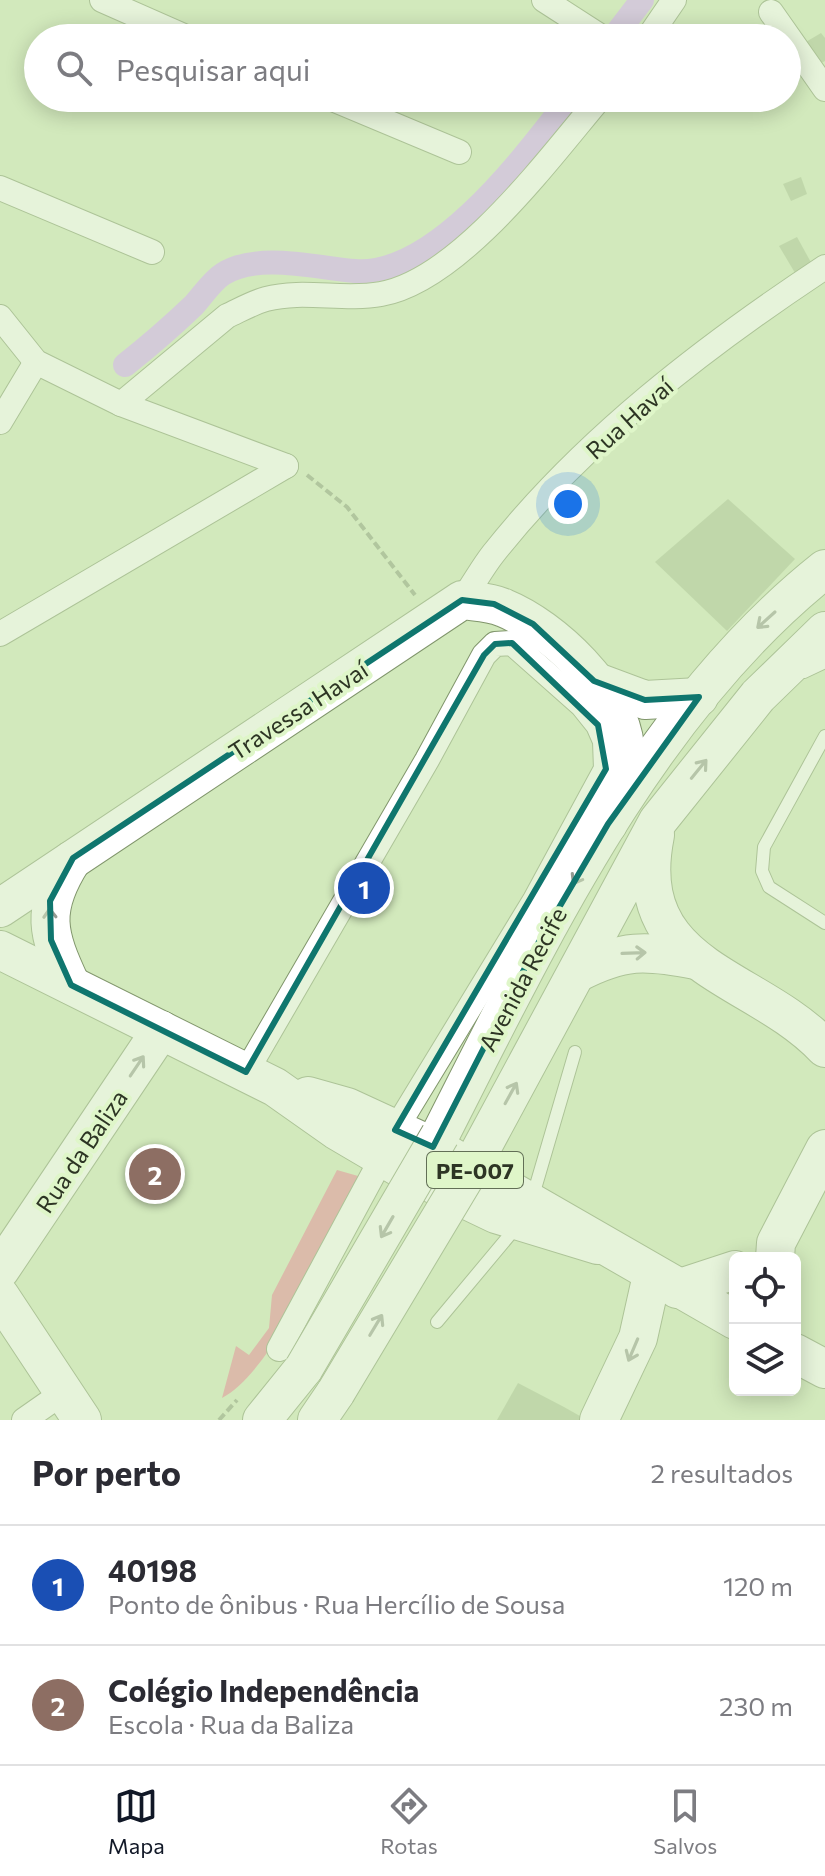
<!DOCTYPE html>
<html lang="pt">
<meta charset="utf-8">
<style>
:root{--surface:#fff;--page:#f7f7f7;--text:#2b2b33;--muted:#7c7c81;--line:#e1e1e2;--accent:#111827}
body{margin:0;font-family:Commissioner,sans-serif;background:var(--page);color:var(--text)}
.controls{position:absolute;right:24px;bottom:24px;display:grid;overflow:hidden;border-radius:12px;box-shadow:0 4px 20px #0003}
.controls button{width:72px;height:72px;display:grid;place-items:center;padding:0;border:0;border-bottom:2px solid var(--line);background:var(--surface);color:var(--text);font:40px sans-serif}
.you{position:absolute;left:568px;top:504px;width:28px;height:28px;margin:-20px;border:6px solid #fff;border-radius:50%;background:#1a73e8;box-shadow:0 0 0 12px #1a73e833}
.badge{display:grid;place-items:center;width:52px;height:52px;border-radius:50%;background:var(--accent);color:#fff;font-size:26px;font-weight:700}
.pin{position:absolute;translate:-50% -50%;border:4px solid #fff;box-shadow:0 2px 8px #0006}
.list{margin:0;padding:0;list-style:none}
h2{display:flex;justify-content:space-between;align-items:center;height:104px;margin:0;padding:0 32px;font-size:34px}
h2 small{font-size:26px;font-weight:400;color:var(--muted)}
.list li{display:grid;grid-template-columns:52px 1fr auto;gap:24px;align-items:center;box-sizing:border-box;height:120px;padding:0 32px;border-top:2px solid var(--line)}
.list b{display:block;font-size:30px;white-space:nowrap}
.list p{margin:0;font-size:26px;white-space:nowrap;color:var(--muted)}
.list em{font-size:26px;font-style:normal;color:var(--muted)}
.icon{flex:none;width:44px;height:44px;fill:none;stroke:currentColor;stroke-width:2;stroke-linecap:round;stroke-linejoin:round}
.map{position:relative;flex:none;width:825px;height:1420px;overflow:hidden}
.search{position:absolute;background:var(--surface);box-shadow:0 4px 20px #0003;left:24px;right:24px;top:24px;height:88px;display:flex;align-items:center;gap:20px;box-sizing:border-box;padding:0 28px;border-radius:44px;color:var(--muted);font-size:30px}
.sheet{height:344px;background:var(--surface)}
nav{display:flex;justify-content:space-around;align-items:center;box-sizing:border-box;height:112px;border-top:2px solid var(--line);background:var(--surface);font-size:22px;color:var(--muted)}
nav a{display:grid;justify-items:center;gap:4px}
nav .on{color:var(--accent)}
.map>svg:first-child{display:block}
</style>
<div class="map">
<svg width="825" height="1420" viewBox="0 0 825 1420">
<rect width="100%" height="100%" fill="#d2e9bc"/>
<path fill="#e78394" d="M337,1170L358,1176L357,1190C329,1243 273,1371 222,1398L236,1346L249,1355L269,1328L272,1295Z"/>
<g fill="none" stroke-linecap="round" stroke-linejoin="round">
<g stroke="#d6a7fa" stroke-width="24">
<path d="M613,38L642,0"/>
<path d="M125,365C149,346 172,326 194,305C203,295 212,281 223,274C258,252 317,268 355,271C436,277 525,156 570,98"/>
</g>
</g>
<g fill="#acc296">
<path d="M821,33L825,38V61L813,67L799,46Z"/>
<path d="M801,177L807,194L791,201L783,184Z"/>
<path d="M797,237L813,266L798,278L779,246Z"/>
<path d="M728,499L795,559L727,631L655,562Z"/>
<path d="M518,1383L564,1407L587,1420H497Z"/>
</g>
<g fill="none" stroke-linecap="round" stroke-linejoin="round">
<g stroke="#81966c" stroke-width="14">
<g id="lane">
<path d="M804,672L825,662"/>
<path d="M825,736L764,847L762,871L769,887L825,923"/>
<path d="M532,1199L575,1052"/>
<path d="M437,1322L518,1225"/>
</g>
</g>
<g stroke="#81966c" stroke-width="26">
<g id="street">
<path d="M102,0L188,38"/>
<path d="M544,0L603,38"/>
<path d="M771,12L825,89"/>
<path d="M648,38L674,0"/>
<path d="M330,98L459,152"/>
<path d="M0,188L152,252"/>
<path d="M0,317L36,362L121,404L286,466"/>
<path d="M121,404L227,316C240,310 252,303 266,299C303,289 344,301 381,294C460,280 550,157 600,98"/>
<path d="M0,422L36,362"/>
<path d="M462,600C473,585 482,568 493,554C583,440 704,347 825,267"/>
<path d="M0,634L286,466"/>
<path d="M246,1072L427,760L484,655L495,644L512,643L582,705L598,725L605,741L606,769L535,900L395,1130"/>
<path d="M279,1349L382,1158"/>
<path d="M24,1420L64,1392"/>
</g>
</g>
<g stroke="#81966c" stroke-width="40">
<g id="primary">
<path d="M594,681L645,700L699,697"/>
<path d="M655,835C628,970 754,973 825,1048"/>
<path d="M0,908L462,600C476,602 491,602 504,608C553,628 619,691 625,746C628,771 615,800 608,824"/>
<path d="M0,950L275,1087L336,1130L404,1170L496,1214L598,1245"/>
<path d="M577,973C623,949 645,950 696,960"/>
<path d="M71,985C47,934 40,910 72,860"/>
<path d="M308,1096L347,1107L436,1148L735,1320"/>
<path d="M440,1135C541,937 647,710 825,569"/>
<path d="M474,1162L658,821L758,696L825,631"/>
<path d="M775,1258L776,1243L825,1149"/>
<path d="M0,1270L161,1030"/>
<path d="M677,1289L735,1270"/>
<path d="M0,1296L82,1420"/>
<path d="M795,1353L825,1369"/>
<path d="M262,1420L304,1368"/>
<path d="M317,1420L336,1392"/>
<path d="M599,1420L638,1338L652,1275"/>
</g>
</g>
<g stroke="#8a9b7a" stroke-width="4" stroke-dasharray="8 4" stroke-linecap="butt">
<path d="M307,475L347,507L415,595"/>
<path d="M219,1420L237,1400"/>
</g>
<use href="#lane" stroke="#fff" stroke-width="12"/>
<use href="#street" stroke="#fff" stroke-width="24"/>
<use href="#primary" stroke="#fff" stroke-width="38"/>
<g stroke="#81966c" stroke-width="40" stroke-linecap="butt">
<g id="primary-bridge">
<path d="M304,1368L440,1135"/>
<path d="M336,1392L474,1162"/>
</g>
</g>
<use href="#primary-bridge" stroke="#fff" stroke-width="38"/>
</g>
<defs><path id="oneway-shaft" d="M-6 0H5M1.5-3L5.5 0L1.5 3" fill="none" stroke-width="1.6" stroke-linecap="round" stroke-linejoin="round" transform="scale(2)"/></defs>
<g stroke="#969a92">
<use href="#oneway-shaft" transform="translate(766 620) rotate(138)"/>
<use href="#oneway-shaft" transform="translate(699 769) rotate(-51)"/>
<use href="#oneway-shaft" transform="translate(579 874) rotate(120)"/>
<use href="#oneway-shaft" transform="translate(50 920) rotate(-92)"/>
<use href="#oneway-shaft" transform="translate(634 953) rotate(-2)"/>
<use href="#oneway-shaft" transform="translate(137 1066) rotate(-56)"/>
<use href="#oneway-shaft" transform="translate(511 1093) rotate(-61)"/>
<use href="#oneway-shaft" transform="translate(387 1227) rotate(120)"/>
<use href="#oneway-shaft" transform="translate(376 1325) rotate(-59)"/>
<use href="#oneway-shaft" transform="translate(633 1350) rotate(113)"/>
</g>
<path d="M0 0H825V1420H0ZM462,600L494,604L533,624L594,681L645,700L699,697L608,824L533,952L433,1147L395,1130L606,769L598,725L512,643L495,644L484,655L246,1072L71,985L51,940L50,901L73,858Z" fill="#d2e9bc" fill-opacity=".55" fill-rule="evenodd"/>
<path fill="none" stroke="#0f766e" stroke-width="6" stroke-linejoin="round" d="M462,600L494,604L533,624L594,681L645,700L699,697L608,824L533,952L433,1147L395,1130L606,769L598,725L512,643L495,644L484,655L246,1072L71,985L51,940L50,901L73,858Z"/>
<g text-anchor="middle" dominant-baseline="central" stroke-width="8" stroke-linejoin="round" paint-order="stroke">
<rect fill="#dff6c9" stroke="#626f56" stroke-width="2" x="427" y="1152" width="96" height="36" rx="6"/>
<g font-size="22" font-weight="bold" fill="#2d3524">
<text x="475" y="1170">PE-007</text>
</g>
<g font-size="24" fill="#2d3524" stroke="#dff6c9">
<text transform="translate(629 418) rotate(-42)">Rua Havaí</text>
<text transform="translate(298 710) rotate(-33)">Travessa Havaí</text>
<text transform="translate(522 979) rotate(-62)">Avenida Recife</text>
<text transform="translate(81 1151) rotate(-56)">Rua da Baliza</text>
</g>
</g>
</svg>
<div class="controls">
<button><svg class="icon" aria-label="locate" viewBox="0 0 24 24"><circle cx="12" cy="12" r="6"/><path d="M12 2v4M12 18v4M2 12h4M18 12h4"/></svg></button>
<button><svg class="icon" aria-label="layers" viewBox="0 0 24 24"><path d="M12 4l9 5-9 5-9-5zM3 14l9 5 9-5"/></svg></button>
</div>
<div class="you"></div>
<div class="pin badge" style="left:364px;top:888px;background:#1a4fb4">1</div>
<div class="pin badge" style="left:155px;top:1174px;background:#8d6e63">2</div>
<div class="search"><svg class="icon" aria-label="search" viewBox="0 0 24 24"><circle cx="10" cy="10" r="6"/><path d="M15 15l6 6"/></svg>Pesquisar aqui</div>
</div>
<section class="sheet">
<h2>Por perto<small>2 resultados</small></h2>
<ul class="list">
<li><span class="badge" style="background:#1a4fb4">1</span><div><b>40198</b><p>Ponto de ônibus · Rua Hercílio de Sousa</p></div><em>120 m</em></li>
<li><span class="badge" style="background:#8d6e63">2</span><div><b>Colégio Independência</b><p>Escola · Rua da Baliza</p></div><em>230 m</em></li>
</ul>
</section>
<nav>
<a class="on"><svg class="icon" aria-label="map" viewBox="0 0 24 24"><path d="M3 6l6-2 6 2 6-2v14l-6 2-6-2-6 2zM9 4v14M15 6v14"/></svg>Mapa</a>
<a><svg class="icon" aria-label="directions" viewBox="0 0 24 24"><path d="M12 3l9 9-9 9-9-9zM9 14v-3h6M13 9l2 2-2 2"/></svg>Rotas</a>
<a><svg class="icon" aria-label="saved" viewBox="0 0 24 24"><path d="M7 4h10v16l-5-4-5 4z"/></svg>Salvos</a>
</nav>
